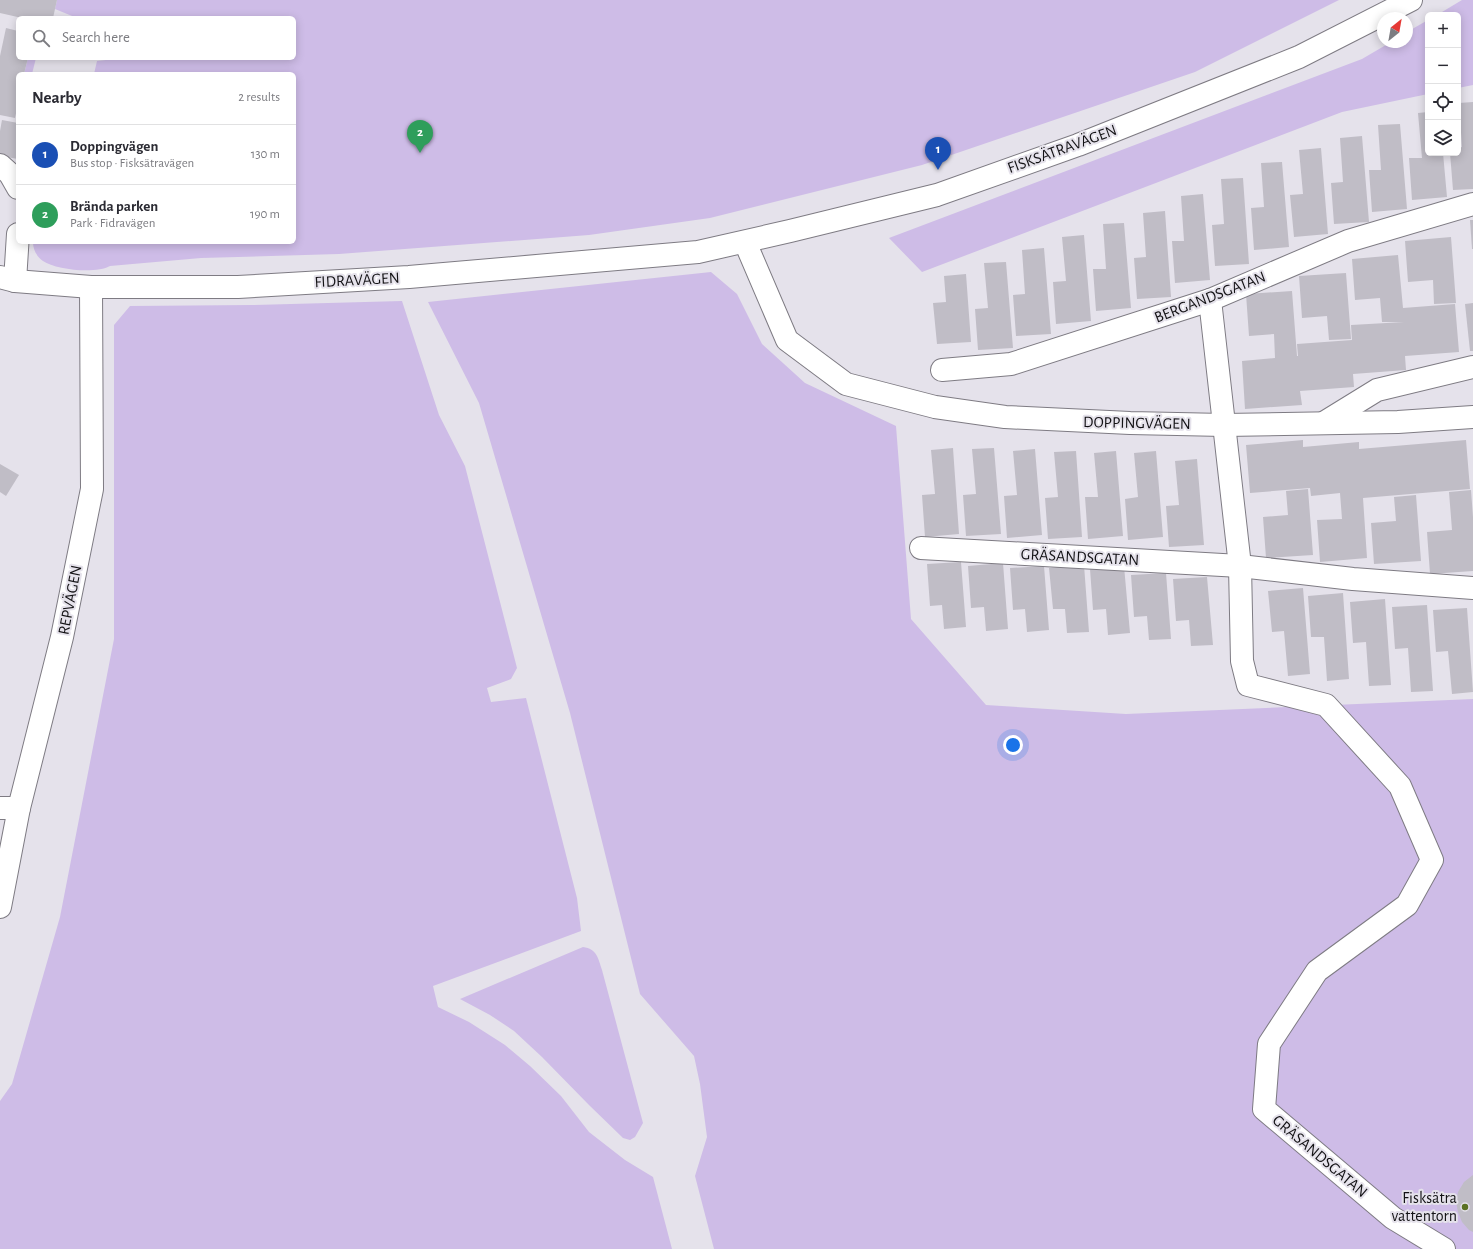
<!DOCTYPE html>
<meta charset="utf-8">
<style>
:root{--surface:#fff;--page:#f7f7f7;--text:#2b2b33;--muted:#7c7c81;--line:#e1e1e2;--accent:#ea580c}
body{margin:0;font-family:"Alegreya Sans",sans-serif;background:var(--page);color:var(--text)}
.controls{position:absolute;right:12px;top:12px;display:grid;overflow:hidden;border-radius:6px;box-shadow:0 2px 10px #0003}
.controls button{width:36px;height:36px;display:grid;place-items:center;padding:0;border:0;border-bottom:1px solid var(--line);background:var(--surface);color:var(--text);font:20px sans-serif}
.compass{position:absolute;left:1377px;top:12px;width:36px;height:36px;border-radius:50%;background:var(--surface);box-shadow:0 2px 10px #0003;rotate:31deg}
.you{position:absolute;left:1013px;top:745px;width:14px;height:14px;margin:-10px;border:3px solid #fff;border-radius:50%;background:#1a73e8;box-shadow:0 0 0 6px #1a73e833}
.badge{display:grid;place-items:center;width:26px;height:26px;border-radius:50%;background:var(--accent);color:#fff;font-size:13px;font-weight:700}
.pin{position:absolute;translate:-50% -33px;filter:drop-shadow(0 1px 2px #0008)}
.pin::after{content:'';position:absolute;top:21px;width:14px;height:12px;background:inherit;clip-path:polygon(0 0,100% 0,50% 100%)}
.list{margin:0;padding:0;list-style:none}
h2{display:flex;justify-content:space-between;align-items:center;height:52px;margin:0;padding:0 16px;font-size:17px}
h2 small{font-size:13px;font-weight:400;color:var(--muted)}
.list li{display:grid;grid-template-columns:26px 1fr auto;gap:12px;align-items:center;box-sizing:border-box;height:60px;padding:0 16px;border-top:1px solid var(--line)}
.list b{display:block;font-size:15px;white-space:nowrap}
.list p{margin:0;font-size:13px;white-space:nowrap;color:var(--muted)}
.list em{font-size:13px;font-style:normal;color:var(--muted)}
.icon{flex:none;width:22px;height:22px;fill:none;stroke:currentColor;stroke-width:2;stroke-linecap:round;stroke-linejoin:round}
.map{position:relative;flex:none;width:1473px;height:1249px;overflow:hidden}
.search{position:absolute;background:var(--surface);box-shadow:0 2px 10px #0003;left:16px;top:16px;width:280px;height:44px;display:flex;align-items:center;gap:10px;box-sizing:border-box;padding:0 14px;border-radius:6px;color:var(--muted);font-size:15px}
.panel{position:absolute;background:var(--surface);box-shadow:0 2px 10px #0003;left:16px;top:72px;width:280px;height:172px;border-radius:6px}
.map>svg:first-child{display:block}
</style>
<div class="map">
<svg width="1473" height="1249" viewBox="0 0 1473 1249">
<rect width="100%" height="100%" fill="#e5e2eb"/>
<g fill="#cebce7">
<path d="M57,0H1339L1195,72L922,165L710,218L589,235L339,254L201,258L110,266C96,274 56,270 43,261C36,256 33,249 33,242H294V74H94L97,61L106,60L105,58H294V18H77L55,9Z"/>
<path d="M1462,0H1473V85L1458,88V15H1437Z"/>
<path d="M1428,20V94L1342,112L922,272L889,238L1362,59L1391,42H1407V32Z"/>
<path d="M28,58H36L32,74H24Z"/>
<path d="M711,272L737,294L762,344L805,383L896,426L911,619L986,705L1126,714L1473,699V1249H714L695,1176L707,1137L700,1084L694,1056L640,994L570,713L479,403L428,302Z"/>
<path d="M402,301L439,415L465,466L517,668L511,679L487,688L491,702L526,698L577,898L581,931L433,986L438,1007L469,1022L505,1045L530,1066L561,1096L589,1132L625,1160L653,1177L672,1249H0V1101L12,1084L60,917L114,639V325L130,306L252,305Z"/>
<path d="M583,947C597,949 598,958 602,970L643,1123L635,1137L630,1140L623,1138L589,1105L542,1057L514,1031L490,1015L460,999Z"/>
</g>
<g fill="#c0bdc6">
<path d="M0,0H57L53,18H22L0,13Z"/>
<path d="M6,28L18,31V58H28L24,74H18V104L15,118L0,115V56Z"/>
<path d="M1473,102V189L1453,190L1450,153H1458V148L1462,147L1459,103Z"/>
<path d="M1428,112V153H1443L1447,197L1412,200L1409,158H1422L1418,113Z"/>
<path d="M2,120L18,123V159L0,156V131Z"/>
<path d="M1400,124L1407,209L1372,212L1369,170H1381L1378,125Z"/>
<path d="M1362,136L1369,222L1334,224L1331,183L1343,182L1340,138Z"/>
<path d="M1321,148L1328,234L1294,237L1290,195L1303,194L1299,150Z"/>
<path d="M1282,162L1289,247L1254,250L1251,208L1264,207L1261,163Z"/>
<path d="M1243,178L1249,264L1215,266L1212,225L1224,224L1221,179Z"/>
<path d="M1203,194L1210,280L1175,283L1172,241H1184L1181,196Z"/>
<path d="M1165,211L1171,297L1137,299L1134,258L1146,257L1143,213Z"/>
<path d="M1470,220H1473V249H1472Z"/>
<path d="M1124,223L1131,308L1096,311L1093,269H1106L1103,224Z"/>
<path d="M1084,235L1091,321L1056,324L1053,282L1066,281L1062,237Z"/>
<path d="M1451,237L1456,303L1434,304L1433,280L1408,282L1405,241Z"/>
<path d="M1044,248L1051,334L1016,336L1013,295L1025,294L1022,250Z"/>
<path d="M1398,255L1403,308L1455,304L1459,352L1405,356L1406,370L1353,374L1354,387L1300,391L1302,405L1245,409L1242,361L1275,358L1274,334L1249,336L1246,294L1292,291L1297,356H1298L1297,344L1352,340L1351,325L1404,322H1382L1380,298L1355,300L1352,259Z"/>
<path d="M1006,262L1013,348L978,350L975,309L988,308L984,263Z"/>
<path d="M1346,273L1351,339L1329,340L1327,316L1302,318L1299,276Z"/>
<path d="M966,274L971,342L937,344L933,303L946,302L944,276Z"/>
<path d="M1473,303V351H1470L1465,304Z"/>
<path d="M1303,440V447L1359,442V449L1466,440L1470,489L1363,498L1367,558L1320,562L1317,520L1342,519L1340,493L1311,496L1310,488L1250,493L1246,445Z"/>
<path d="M953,448L959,534L925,537L922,495L935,494L931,450Z"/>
<path d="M994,448L1001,534L966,536L963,495L976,494L972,449Z"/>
<path d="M1035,449L1042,535L1007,538L1004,496L1017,495L1013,451Z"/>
<path d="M1076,451L1082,537L1048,539L1045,498L1058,497L1054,452Z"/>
<path d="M1116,451L1123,536L1088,539L1085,497H1098L1094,453Z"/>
<path d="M1156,451L1163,537L1128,540L1125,499L1138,497L1134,453Z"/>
<path d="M1197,459L1204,545L1169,547L1166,506L1179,505L1175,461Z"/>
<path d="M0,464L19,475L6,496L0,492Z"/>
<path d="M1308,489L1313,555L1266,558L1263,517L1288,515L1286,491Z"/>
<path d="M1471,490L1473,517V571L1430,574L1427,532L1452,530L1449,492Z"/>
<path d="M1416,495L1421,561L1374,564L1371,523L1396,521L1394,497Z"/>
<path d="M961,562L966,627L944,629L942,605L930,606L927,564Z"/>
<path d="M1003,563L1008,629L986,631L984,607L971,608L968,566Z"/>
<path d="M1084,565L1089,632L1067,633L1065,609H1053L1049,568Z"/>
<path d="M1044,566L1049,630L1027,632L1025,609L1013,610L1010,568Z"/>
<path d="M1124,566L1130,633L1108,635L1106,609L1093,610L1090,569Z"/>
<path d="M1166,573L1171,639L1149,640L1147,616L1134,617L1131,575Z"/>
<path d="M1207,577L1213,645L1191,646L1189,620L1176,621L1173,579Z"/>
<path d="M1303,588L1310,674L1288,676L1284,631L1272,632L1268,591Z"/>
<path d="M1343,593L1349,679L1327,681L1324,637H1311L1308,596Z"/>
<path d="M1385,599L1391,685L1369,686L1366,642L1353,643L1350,602Z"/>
<path d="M1427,605L1433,691L1411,692L1408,648L1395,649L1392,607Z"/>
<path d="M1467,608L1473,692L1452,694L1448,651L1436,652L1433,610Z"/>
<path d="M1473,1175V1232L1469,1230L1462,1222L1458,1212L1456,1202L1458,1192L1464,1182Z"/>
</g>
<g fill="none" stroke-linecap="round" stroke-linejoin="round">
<g stroke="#7e7b83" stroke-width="24">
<g id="minor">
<path d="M0,165L10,174L18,188"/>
<path d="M745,242L787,340L846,384L935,407L1005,417L1130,423L1224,425L1398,422L1473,417"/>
<path d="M0,277L15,281L91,287H238L409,277L698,252L790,231L937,195L1078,145L1299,57L1411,0"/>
<path d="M15,281L18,234"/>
<path d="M1210,300L1240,566L1242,661L1248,685L1326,705L1400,786L1432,860L1407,905L1317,971L1269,1044L1264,1109L1393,1218L1444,1249"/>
<path d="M942,370L1011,364L1210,300L1348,241L1473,204"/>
<path d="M1325,422L1377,390L1473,367"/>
<path d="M921,548L1240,566L1353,579L1473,588"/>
<path d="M0,808H19"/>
<path d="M0,907L19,808L62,637L92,489L91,287"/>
</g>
</g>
<use href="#minor" stroke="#fff" stroke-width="22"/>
</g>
<circle fill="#5b7223" stroke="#e5e2eb" stroke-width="1.5" cx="1465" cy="1207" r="4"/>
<g text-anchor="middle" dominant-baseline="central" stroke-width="4" stroke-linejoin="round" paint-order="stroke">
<g font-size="16" fill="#131215" stroke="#e5e2eb">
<text transform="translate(1062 149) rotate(-20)">FISKSÄTRAVÄGEN</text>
<text transform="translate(357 280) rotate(-3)">FIDRAVÄGEN</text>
<text transform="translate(1210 297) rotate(-21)">BERGANDSGATAN</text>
<text transform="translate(1137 423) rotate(1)">DOPPINGVÄGEN</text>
<text transform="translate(1080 557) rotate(3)">GRÄSANDSGATAN</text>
<text transform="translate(70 600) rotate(-79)">REPVÄGEN</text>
<text transform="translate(1320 1156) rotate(40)">GRÄSANDSGATAN</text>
</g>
<g font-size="16" fill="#131215" stroke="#e5e2eb" text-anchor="end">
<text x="1457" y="1198">Fisksätra<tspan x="1457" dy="18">vattentorn</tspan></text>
</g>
</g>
</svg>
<div class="controls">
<button>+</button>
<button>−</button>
<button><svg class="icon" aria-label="locate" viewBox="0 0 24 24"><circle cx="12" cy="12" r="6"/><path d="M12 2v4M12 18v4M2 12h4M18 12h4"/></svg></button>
<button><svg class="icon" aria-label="layers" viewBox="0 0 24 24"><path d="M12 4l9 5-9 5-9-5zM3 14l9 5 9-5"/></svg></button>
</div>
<svg class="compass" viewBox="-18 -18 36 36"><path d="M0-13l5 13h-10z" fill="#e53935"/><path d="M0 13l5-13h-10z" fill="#7c7c81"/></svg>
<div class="you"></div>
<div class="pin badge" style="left:938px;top:170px;background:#1a4fb4">1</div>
<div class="pin badge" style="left:420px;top:153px;background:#2e9e5b">2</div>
<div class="search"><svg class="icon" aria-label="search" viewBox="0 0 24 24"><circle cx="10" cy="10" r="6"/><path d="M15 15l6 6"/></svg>Search here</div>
<section class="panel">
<h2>Nearby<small>2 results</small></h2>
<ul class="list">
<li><span class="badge" style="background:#1a4fb4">1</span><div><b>Doppingvägen</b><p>Bus stop · Fisksätravägen</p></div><em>130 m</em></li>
<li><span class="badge" style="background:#2e9e5b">2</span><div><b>Brända parken</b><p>Park · Fidravägen</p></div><em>190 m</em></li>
</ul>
</section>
</div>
